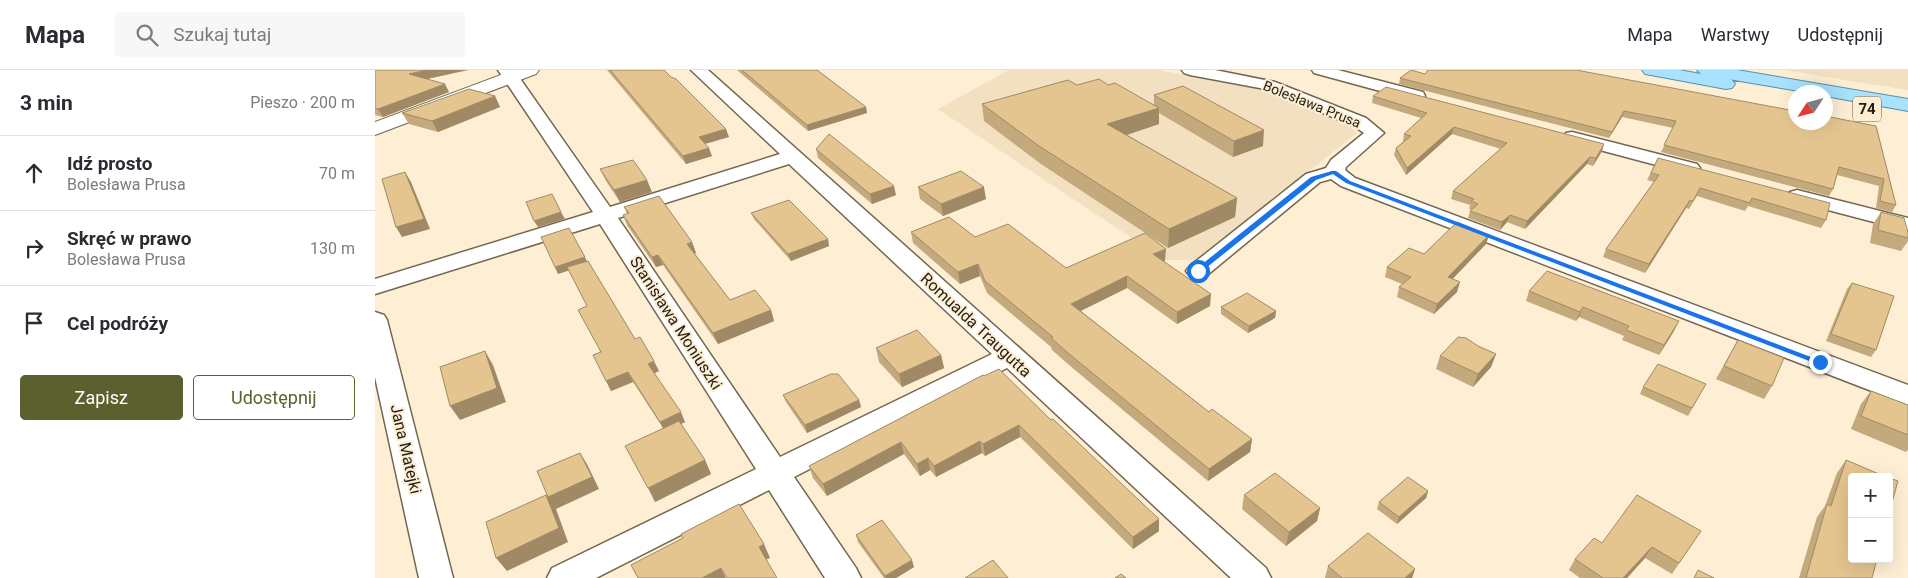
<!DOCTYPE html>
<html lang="pl">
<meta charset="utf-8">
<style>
:root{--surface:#fff;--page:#f7f7f7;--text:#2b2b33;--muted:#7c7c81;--line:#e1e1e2;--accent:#5c602e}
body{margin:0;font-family:Roboto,sans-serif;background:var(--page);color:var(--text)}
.controls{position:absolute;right:15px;bottom:15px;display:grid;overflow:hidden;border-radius:5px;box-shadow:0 5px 20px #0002}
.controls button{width:45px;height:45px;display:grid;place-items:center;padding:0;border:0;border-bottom:1px solid var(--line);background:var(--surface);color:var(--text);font:25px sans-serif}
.compass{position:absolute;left:1413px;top:15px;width:45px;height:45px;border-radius:50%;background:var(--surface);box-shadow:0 5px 20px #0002;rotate:234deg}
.stop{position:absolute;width:15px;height:15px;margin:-11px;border:4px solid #1a73e8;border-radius:50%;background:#fff}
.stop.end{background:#1a73e8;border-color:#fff;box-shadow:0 1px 5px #0008}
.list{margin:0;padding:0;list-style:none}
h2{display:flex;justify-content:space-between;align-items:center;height:65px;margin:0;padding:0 20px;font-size:21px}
h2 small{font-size:16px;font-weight:400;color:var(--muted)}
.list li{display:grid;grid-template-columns:32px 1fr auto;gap:15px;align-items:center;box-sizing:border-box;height:75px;padding:0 20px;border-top:1px solid var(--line)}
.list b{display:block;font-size:19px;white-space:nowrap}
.list p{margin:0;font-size:16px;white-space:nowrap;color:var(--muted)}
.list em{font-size:16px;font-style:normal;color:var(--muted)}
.actions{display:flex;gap:10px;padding:15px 20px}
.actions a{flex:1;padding:11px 0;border:1px solid var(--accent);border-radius:5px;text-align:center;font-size:18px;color:var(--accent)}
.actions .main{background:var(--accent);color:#fff}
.icon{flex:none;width:28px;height:28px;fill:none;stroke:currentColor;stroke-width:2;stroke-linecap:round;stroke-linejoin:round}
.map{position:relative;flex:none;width:1533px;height:508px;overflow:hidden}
header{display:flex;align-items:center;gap:30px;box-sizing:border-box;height:70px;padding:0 25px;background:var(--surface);border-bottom:1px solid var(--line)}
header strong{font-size:24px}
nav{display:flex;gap:28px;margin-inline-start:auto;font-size:18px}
.search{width:350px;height:45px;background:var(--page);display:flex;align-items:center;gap:12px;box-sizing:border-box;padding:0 18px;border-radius:5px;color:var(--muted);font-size:19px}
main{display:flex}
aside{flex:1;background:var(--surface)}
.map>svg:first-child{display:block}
</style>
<header>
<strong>Mapa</strong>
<div class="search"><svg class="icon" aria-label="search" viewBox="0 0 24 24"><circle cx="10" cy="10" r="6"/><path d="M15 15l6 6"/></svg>Szukaj tutaj</div>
<nav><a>Mapa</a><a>Warstwy</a><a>Udostępnij</a></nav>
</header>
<main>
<aside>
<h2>3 min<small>Pieszo · 200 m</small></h2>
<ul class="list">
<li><svg class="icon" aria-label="ahead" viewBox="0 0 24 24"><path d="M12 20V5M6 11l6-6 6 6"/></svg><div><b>Idź prosto</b><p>Bolesława Prusa</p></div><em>70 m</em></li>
<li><svg class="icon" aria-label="right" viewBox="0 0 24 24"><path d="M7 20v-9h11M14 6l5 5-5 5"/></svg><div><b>Skręć w prawo</b><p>Bolesława Prusa</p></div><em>130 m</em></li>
<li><svg class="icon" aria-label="arrive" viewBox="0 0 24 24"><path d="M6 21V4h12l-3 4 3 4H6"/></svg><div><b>Cel podróży</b></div></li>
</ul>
<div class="actions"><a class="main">Zapisz</a><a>Udostępnij</a></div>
</aside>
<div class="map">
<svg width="1533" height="508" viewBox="0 0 1533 508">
<rect width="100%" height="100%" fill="#fdeed4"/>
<g fill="#f3e0c0">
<path d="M634,0H782L886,19L972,55L982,63L823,190H790L563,39Z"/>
<path d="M1410,0H1533V20L1475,11Z"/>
</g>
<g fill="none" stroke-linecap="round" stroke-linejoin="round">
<g stroke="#746750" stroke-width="3">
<g id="minor">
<path d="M123,0H139L235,137L405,84L316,0H333L891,498L896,508H856L632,298L419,407L481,498L486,508H450L394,420L221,508H172L177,498L381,399L225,154L0,224V209L218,142ZM414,94L617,284L405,387L243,148Z"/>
<path d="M807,0H840L900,12L991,48L1009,63L971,97L970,100L980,108L1533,315V335L966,116L956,109L945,112L831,206L823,208L815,206L811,201L815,196L931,104L951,98L956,90L989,63L979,56L890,19L815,5L809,3Z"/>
<path d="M937,0H963L1048,22L1050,26L1048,30L1042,31L939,3Z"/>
<path d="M1197,62L1322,94L1325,98L1322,102L1315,104L1191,71L1188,67L1191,63Z"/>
<path d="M1422,120L1533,148V161L1415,130L1412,126L1415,122Z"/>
<path d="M0,242L9,245L12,250L78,508H44L0,307Z"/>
</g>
</g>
<g stroke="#746750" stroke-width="2">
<path id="tertiary" d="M139,0H164L161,4L0,65V52Z"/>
</g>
<g stroke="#5591ac" stroke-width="2">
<path id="primary" d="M1267,0H1304L1326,4L1322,0H1362L1533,29V41L1450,26V22H1430L1353,9L1357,10L1360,14L1357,18L1351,19L1276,5L1270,4Z"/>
</g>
<use href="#minor" fill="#fff" fill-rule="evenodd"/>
<use href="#tertiary" fill="#fff" fill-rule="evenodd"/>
<use href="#primary" fill="#a9e2fe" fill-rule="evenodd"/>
</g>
<g fill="#c4a97c">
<path d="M0,0H93L52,9L74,22L8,47L0,45Z"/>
<path d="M232,0H289L354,67L330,74L337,86L311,94Z"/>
<path d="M362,0H442L491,37L492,43L433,61Z"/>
<path d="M1050,4L1501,56L1521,135L1517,142L1501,138L1504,116L1462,105L1458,119L1454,126L1286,82L1298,58L1247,47L1234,68L1024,14L1025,8Z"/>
<path d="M702,15H733L779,35V25L888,76L858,87L784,43V54L752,65L862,128L860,147L793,178L666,94L609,51L607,34Z"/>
<path d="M120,26L125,37L63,62L34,54L27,43Z"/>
<path d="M998,26L1227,81L1218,96L1212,94L1150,159L1132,152L1125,160L1093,148L1095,141L1097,140L1094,139L1095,135L1076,129L1078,121L1126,79L1077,64L1031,105L1019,85L1021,78L1029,71H1028L1029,64L1046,48L997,33Z"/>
<path d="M441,79L521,125L497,134L443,88Z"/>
<path d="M1283,88L1451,150L1446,158L1373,136L1370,141L1322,126L1314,139L1311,138L1270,203L1228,187L1231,179L1279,112L1272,110Z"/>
<path d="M225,99L277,122L245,132L231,111Z"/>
<path d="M543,117L611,129L568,146L545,129Z"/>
<path d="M249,137L317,172L321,183H319L355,230L396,240L399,251L343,274L288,195L281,197L252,155L248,145L252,144Z"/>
<path d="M1506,142L1533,162V171L1526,181L1495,173L1498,154Z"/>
<path d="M376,143L453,169L454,176L416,191L379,149Z"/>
<path d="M536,162L600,167L691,198L790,191H788L835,236L802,254L752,218L706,241L834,342L877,369L875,382L833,411L694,295L677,280L676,277L612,223L605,206L585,214L538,173Z"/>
<path d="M1114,165L1111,174L1077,209L1082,222L1059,244L1022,227L1024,217L1027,214L1010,207L1012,197L1049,184Z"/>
<path d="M212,191L260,269L284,301L279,303L310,352L306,354L330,390L336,404L280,432L288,358L258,312L236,321L212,236L194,200L183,204L180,197Z"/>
<path d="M1477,213L1501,280L1496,287L1451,271L1472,219Z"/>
<path d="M1154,221L1299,261L1284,285L1247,270L1249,266L1204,247L1201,251L1151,231Z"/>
<path d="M846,237L901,241L900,248L873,263L846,244Z"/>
<path d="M1363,270L1397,316L1389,329L1341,309Z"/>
<path d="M1103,276L1121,284L1116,297L1098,317L1061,299L1065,286Z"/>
<path d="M501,278L566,285L569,298L527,317L504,292Z"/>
<path d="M608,305L784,461L758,479L645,367L610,386L607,383L561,407L555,400L545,406L529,384L452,426L438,408L434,396Z"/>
<path d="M1331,314L1313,346L1265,324L1268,317Z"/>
<path d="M1496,321L1533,335V380L1531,382L1476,359L1486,334Z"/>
<path d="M408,325L484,330L486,337L432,363L411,332Z"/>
<path d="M1471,390L1497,508H1424L1442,447L1450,436L1462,403Z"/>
<path d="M1053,421L1051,428L1022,454L1002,439L1004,432Z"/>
<path d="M869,425L945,438L942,451L911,476L867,439Z"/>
<path d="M1326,461L1297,504L1270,488L1252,508H1205L1194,500L1200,489L1227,473Z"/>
<path d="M481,465L539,497L521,508H509L483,472Z"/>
<path d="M953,496L1040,499L1037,508H950Z"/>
</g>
<g fill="#a08a65">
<path d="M52,0H93L38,12L34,4Z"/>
<path d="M70,14L74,22L8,47L3,39Z"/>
<path d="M120,26L125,37L63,62L57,51Z"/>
<path d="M491,37L492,43L433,61L432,55Z"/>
<path d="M784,38V54L733,71L732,54Z"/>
<path d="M1249,41L1247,47L1234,68L1237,62Z"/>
<path d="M1079,57L1077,64L1031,105L1032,98Z"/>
<path d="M351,59L354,67L326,75L324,67Z"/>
<path d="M889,60L888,76L858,87L859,71Z"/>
<path d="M1229,74L1227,81L1218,96L1221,88Z"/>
<path d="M334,78L337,86L311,94L308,86Z"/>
<path d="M1215,87L1212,94L1150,159L1152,151Z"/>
<path d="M30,102L36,112L55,159L27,167L21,157Z"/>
<path d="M272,110L277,122L245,132L239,120Z"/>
<path d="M519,116L521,125L497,134L495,124Z"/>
<path d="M609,117L611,129L568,146L566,134Z"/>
<path d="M862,128L860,147L793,178L794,159Z"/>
<path d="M1315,130L1311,138L1270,203L1274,194Z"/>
<path d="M186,142L190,149L163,157L159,151Z"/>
<path d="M1135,145L1132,152L1125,160L1127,152Z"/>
<path d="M1114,165L1111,174L1070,217L1073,207Z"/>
<path d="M453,169L454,176L416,191L413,184Z"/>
<path d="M317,172L321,183L316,185L312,174Z"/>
<path d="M791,179L790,191L778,196V184Z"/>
<path d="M283,185L288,195L281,197L277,187Z"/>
<path d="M210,187L213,194L183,204L180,197Z"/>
<path d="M603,194L605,206L585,214L583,202Z"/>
<path d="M752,206V218L697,245L696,234Z"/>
<path d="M1085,212L1082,222L1059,244L1062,234Z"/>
<path d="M836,224L835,236L802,254V242Z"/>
<path d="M1208,237L1204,247L1201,251L1205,242Z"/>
<path d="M396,240L399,251L343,274L338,263Z"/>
<path d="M901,241L900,248L873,263L874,256Z"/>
<path d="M1304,251L1299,261L1284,285L1289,275Z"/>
<path d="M110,281L118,295L131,332L85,350L75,336Z"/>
<path d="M1121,284L1116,297L1098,317L1103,304Z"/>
<path d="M566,285L569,298L527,317L524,304Z"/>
<path d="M279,291L284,301L278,304L273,294Z"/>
<path d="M253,302L258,312L236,321L231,311Z"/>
<path d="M484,330L486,337L432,363L430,355Z"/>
<path d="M306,342L310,352L290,362L285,352Z"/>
<path d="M644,355L645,367L610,386L608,374Z"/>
<path d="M877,369L875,382L833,411L834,399Z"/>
<path d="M605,371L607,383L561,407L559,396Z"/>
<path d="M526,372L529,384L452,426L448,414Z"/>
<path d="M205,383L212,394L224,419L181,439L193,472L132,501L121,488Z"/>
<path d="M553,388L555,400L545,406L542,394Z"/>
<path d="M330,390L336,404L280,432L273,418Z"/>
<path d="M1053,421L1051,428L1022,454L1024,447Z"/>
<path d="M945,438L942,451L911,476L914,462Z"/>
<path d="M784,449V461L758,479V467Z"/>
<path d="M389,474L395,488L390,490L384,477Z"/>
<path d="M1277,477L1270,488L1252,508H1248Z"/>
<path d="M537,490L539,497L521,508H511L510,506Z"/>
<path d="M346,498L351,508H327Z"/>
<path d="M1040,499L1037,508H1030Z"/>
</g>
<g fill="#e4c590" stroke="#a08a65">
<path d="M0,0H52L34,4L70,14L3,39L0,38Z"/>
<path d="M235,0H289L296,7L301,9L351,59L324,67L334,78L308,86Z"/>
<path d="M367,0H442L491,37L432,55Z"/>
<path d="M1036,0L1050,4L1053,0H1201L1420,41V52H1450V46L1501,56L1521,135L1505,131L1509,109L1464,97L1458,119L1289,75L1301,51L1249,41L1237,62L1025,8Z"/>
<path d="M724,9L733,15L740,13L784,38L732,54L862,128L794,159L664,76L607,34L693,10L702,15Z"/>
<path d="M808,16L889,60L859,71L779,25Z"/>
<path d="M1011,17L1229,74L1221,88L1215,87L1152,151L1135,145L1127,152L1095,141L1103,134L1096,131L1099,129L1078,121L1132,73L1079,57L1032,98L1021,78L1036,66L1029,64L1052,43L998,26Z"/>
<path d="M94,19L120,26L57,51L27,43Z"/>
<path d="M454,64L519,116L495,124L441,79Z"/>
<path d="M1283,88L1455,133L1451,150L1377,128L1375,133L1325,118L1318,131L1315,130L1274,194L1231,179L1284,105L1276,103Z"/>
<path d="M258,90L272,110L239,120L225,99Z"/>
<path d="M586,101L609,117L566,134L543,117Z"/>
<path d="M30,102L49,149L21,157L7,109Z"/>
<path d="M177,124L186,142L159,151L151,132Z"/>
<path d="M284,126L317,172L312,174L355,230L380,220L396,240L338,263L283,185L277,187L248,145L254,143L249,137Z"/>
<path d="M414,130L453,169L413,184L376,143Z"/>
<path d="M1506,142L1529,148L1533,162V168L1503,160Z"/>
<path d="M574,147L600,167L633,154L691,198L770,163L791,179L778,184L836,224L802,242L752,206L696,234L834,342L837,339L877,369L834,399L693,283L676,268L678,267L610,211L603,194L583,202L536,162Z"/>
<path d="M1082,152L1114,165L1073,207L1085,212L1062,234L1024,217L1036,207L1012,197L1034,178L1049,184Z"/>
<path d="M194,158L210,187L180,197L166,167Z"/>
<path d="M213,191L260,269L265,267L279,291L273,294L306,342L285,352L253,302L231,311L218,285L226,282L203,240L212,236L192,197Z"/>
<path d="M1172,201L1304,251L1289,275L1251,260L1254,256L1208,237L1205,242L1154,221Z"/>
<path d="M1477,213L1519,226L1501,280L1456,264Z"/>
<path d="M872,223L901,241L874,256L846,237Z"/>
<path d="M542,260L566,285L524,304L501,278Z"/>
<path d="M1083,267L1091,268L1103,276L1121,284L1103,304L1065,286Z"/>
<path d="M1363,270L1409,288L1397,316L1349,296Z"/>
<path d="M110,281L122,318L75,336L65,297Z"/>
<path d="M1283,294L1331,314L1317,338L1268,317Z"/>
<path d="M624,299L676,350L678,349L784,449L758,467L644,355L608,374L605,371L559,396L553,388L542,394L526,372L448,414L434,396L608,305L609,306Z"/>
<path d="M456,304H463L484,330L430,355L408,325Z"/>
<path d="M1496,321L1533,335V365L1486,346Z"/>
<path d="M304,351L330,390L273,418L250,376Z"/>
<path d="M205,383L217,407L173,427L162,401Z"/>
<path d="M1471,390L1511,407H1477V489H1502L1497,508H1431L1452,434L1456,436Z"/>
<path d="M900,403L945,438L914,462L869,425Z"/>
<path d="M1033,407L1053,421L1024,447L1004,432Z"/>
<path d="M1514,408L1523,411L1514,443Z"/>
<path d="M171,425L184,458L121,488L111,452Z"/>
<path d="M1262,425L1326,461L1304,493L1277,477L1248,508H1228L1200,489L1219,468L1227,473Z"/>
<path d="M364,434L389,474L384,477L402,508H352L346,498L327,508H263L256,495L308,468L306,464Z"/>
<path d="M507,450L537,490L510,506L481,465Z"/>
<path d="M993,463L1040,499L1030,508H967L953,496Z"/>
<path d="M618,490L633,508H590Z"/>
<path d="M1323,500L1339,508H1319Z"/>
<path d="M746,504L751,508H740Z"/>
</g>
<path fill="#1a73e8" d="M957,101H961L975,111L1449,292L1448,294H1442L971,113L958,104L941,110L826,202H821V199L936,107Z"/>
<g text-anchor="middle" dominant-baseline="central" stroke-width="4" stroke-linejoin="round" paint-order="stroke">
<g font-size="14" fill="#231e15" stroke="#fdeed4">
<text transform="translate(937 34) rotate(22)">Bolesława Prusa</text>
</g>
<rect fill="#fdeed4" stroke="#645c4e" stroke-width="1" x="1478" y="26.5" width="28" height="25" rx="4"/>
<g font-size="15" font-weight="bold" fill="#231e15">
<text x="1492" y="39">74</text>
</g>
<g font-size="16" fill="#231e15" stroke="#fdeed4">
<text transform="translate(301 253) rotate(57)">Stanisława Moniuszki</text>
<text transform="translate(601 255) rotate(43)">Romualda Traugutta</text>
<text transform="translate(31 379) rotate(77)">Jana Matejki</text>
</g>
</g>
</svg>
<div class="controls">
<button>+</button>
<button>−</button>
</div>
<svg class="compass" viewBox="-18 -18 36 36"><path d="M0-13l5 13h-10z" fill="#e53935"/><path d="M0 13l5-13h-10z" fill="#7c7c81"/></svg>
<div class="stop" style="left:823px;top:201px"></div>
<div class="stop end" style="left:1445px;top:292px"></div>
</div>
</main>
